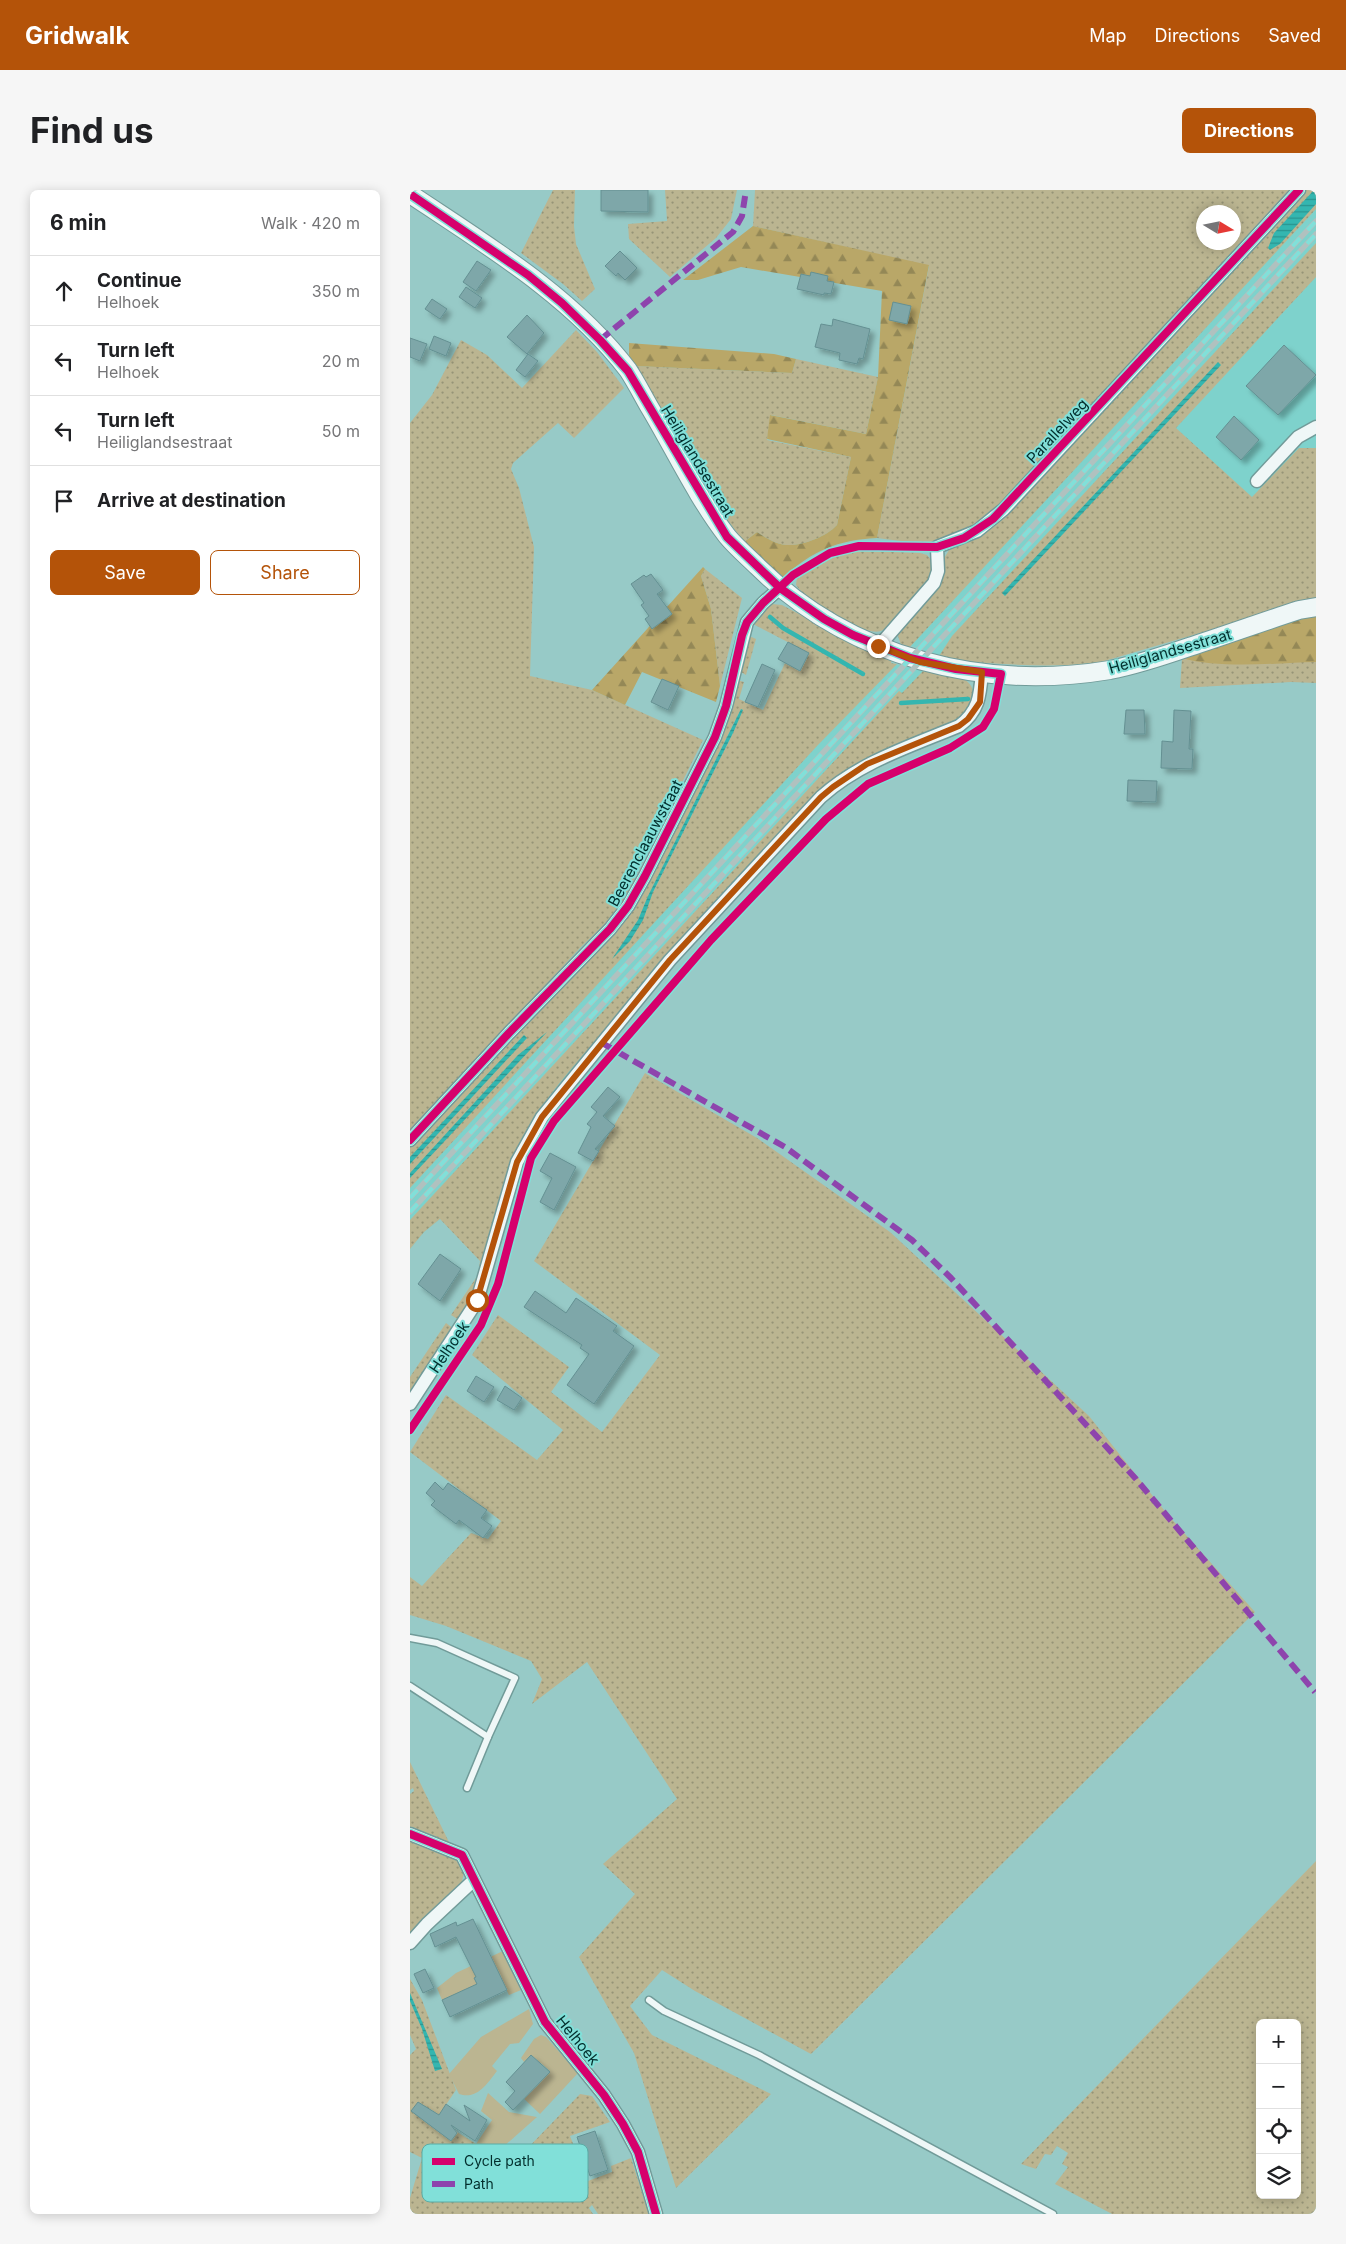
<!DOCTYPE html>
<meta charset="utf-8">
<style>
:root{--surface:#fff;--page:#f6f6f6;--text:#202124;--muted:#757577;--line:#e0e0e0;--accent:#b45309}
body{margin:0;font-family:Inter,sans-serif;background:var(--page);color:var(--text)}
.controls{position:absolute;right:15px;bottom:15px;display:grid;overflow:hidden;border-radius:8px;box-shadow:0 2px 12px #0003}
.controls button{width:45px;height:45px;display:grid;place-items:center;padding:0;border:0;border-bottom:1px solid var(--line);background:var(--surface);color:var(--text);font:25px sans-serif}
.compass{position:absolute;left:786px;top:15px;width:45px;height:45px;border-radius:50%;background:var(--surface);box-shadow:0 2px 12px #0003;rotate:100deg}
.stop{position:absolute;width:15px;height:15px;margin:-11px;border:4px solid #b45309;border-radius:50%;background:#fff}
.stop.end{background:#b45309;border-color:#fff;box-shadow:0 1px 5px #0008}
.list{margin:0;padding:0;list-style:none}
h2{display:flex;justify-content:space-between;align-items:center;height:65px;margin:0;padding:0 20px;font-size:21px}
h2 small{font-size:16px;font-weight:400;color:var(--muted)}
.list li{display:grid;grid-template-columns:32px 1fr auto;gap:15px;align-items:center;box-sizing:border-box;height:70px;padding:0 20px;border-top:1px solid var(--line)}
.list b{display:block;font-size:19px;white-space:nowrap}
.list p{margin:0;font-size:16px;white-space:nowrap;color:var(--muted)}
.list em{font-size:16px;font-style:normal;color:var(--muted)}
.actions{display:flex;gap:10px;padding:15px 20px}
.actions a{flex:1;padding:11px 0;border:1px solid var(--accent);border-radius:8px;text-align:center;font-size:18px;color:var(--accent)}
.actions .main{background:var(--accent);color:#fff}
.icon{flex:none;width:28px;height:28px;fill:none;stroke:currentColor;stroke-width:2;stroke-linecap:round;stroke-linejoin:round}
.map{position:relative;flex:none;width:906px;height:2024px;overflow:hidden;border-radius:8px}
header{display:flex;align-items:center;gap:30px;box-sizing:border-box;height:70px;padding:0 25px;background:var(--accent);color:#fff}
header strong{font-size:24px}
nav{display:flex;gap:28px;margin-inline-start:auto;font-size:18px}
.intro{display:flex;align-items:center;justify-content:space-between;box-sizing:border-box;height:120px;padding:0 30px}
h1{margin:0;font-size:35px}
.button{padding:12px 22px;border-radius:8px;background:var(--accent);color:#fff;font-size:18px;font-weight:700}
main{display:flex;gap:30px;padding:0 30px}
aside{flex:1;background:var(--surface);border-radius:8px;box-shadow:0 2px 12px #0003}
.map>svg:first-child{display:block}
</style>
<header>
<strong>Gridwalk</strong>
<nav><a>Map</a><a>Directions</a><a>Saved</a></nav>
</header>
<div class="intro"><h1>Find us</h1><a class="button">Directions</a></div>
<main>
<aside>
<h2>6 min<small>Walk · 420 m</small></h2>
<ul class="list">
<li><svg class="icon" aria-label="ahead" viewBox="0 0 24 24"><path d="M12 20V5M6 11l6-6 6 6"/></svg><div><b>Continue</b><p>Helhoek</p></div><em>350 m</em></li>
<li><svg class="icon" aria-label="left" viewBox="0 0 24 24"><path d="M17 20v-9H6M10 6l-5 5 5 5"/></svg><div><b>Turn left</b><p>Helhoek</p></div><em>20 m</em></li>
<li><svg class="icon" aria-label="left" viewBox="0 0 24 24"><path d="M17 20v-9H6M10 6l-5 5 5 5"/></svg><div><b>Turn left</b><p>Heiliglandsestraat</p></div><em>50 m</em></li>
<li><svg class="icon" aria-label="arrive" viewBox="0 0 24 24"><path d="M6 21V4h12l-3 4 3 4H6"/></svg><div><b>Arrive at destination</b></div></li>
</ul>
<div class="actions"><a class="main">Save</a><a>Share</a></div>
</aside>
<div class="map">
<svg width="906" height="2024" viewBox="0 0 906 2024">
<defs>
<pattern id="grass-dots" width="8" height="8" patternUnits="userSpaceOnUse" patternTransform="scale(1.25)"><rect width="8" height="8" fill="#bbb591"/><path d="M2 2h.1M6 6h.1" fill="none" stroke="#969477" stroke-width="1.8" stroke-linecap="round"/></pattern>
<pattern id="forest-firs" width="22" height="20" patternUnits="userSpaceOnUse" patternTransform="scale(1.25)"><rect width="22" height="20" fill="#b9a768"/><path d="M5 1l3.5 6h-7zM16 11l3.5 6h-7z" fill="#948856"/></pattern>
<pattern id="water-rules" width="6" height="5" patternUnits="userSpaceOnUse" patternTransform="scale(1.25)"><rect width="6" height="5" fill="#34b6b0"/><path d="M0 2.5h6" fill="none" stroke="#2a948f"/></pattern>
<filter id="shadow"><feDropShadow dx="4.5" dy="4.5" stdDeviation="2.5" flood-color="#0004"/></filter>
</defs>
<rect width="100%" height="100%" fill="#97cac7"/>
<g fill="#7ed2cc">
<path d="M906,0V390L529,466L496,454Z"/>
<path d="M481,473L519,482L414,595L30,1029L14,1042L0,1059V980Z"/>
</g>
<g fill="url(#grass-dots)" fill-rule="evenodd">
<path d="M143,0H165L164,36L166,54L185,99L172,111L153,94L111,63Z"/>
<path d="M255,0H327L321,29L306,48L260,87L219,49L218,34L257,31Z"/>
<path d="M345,0H883L588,318C578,326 567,336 556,342C527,357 498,352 467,348L519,76L343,36ZM794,22H824V52H794Z"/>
<path d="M896,0H906V19L499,458L491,455L488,446L489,439L530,394L533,383V370L539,360L569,345L759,149Z"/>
<path d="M906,53V87L766,238L842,307L889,258H906V409L691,472C638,479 585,474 531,469L529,466L542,446Z"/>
<path d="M166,140L187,162L214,198L164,248L148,233L103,273L101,279L109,298L124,357L120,486L182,500L293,550L208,722L170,758L0,943V233L22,205L51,150L77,165L112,198Z"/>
<path d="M386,169L468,187L456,244L361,225L357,250L441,267L427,335C416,347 392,356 376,355C365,354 355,347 347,342L334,352L305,313L225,176L382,183Z"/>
<path d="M450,361L510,363L517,365L523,372C523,388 513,397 503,408C494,418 483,436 471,441C452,447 396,411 386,395L387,388C406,374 426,364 450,361Z"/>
<path d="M295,379L332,408L310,496L301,419L291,386Z"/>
<path d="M362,414L372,415L421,441L482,469L481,473L487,474L407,556L0,998V957L204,742L327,490L334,492L329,509L353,520L375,473L390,481L399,463L345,435L343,431ZM331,519L323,543L243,702L239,705Z"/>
<path d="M337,445L346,449L336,485L331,482Z"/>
<path d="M772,468L808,472H906V493L881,492L770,498Z"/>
<path d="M513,481C526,484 565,482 563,505C562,519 551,526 540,533L454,569L416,596C353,665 291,735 228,804C193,844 147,890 120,935C83,996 83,1069 49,1130L41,1125L68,1085L70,1071L30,1029L14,1042L0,1059V1030L489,501L492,503Z"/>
<path d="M235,883L347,948L480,1042L679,1226L758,1325L845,1422L401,1864L285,1801L252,1780L220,1816L242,1845L361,1904L266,1998L224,1863L169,1767L225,1704L193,1674L267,1609L177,1472L122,1514L132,1489L121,1471L36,1436L0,1425V1387L12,1396L61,1343L78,1349L91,1331L0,1262L36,1205L127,1270L153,1240L62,1165L88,1125L159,1177L141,1202L192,1242L250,1165L124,1071Z"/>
<path d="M36,1133L44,1139L0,1204V1187Z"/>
<path d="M0,1572L54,1683L51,1695L0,1747V1604L4,1601L3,1598L0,1600Z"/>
<path d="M906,1671V2024H702L645,1994L658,1977L652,1974L658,1963L647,1956L641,1965L635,1964L626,1979L611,1974ZM850,1833H887V2005H850Z"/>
<path d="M0,1789L12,1810L46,1900L29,1925L22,1920L14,1931L33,1945L39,1937L84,1965L96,1954L111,1965L170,1904L182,1906L200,1932L160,1946L178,1991L202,1982L201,1976L221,1968L239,2024H188L182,2015L179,2018L183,2024H0V2008L12,1968L0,1962V1865L6,1859L0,1845Z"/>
</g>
<g fill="url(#forest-firs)">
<path d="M343,36L519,75L467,348C427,350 403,361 373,387L334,352L347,342C355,347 365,354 376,355C392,356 416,347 427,335L441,267L357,249L360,225L456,244L468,187L472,101L331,77L288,90H273Z"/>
<path d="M219,153L364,164L386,169L382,183L225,176L219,165Z"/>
<path d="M293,377L295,379L291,386L301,419L310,496L306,512L232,482L215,515L182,500Z"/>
<path d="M906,424V472C866,473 809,479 772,468Z"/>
</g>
<g fill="#bbb591">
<path d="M93,1761L111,1800L99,1805L85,1777L64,1788L67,1795L32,1810L27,1798L46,1783Z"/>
<path d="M119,1819L123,1834L109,1853L100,1854L82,1876L87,1881C77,1894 67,1910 49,1904L39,1884L71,1847Z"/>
<path d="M131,1845L136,1847L168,1883L130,1924L110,1905L126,1897L140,1881L121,1865L114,1872L111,1868L124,1849Z"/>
<path d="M78,1903L99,1922L127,1927L84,1965L66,1954L82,1930L71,1921Z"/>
</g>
<g fill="url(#water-rules)">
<path d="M904,0H906V14L870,54L860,60L858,58L864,43Z"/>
<path d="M808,172L811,175L595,406L592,403Z"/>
<path d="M331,519L333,520L323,543L243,702L233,730L220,751L202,769L228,730L238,706Z"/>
<path d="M137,842L0,988V983L108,865Z"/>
<path d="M114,845L117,848L0,974V967Z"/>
<path d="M0,1803L32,1879L25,1881L12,1839L0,1811Z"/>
</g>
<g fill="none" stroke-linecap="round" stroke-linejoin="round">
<g stroke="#34b6b0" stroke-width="4.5">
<path d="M360,427L373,438L453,484"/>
<path d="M491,513L558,509"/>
</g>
</g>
<g fill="#7ea7a9" stroke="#649092" filter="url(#shadow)">
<path d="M191,0H238V22L191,21Z"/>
<path d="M210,61L227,78L215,90L208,83L206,86L195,76Z"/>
<path d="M67,71L81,80L66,101L53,92Z"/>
<path d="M401,82L418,86L417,91L424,92L421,104L414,103V105L387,99L391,84L400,86Z"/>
<path d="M56,97L72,108L65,118L49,107Z"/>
<path d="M22,109L37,119L30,129L15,119Z"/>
<path d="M483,112L501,116L497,134L479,130Z"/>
<path d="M117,125L134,143L117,164L97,147Z"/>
<path d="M423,129L460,139L453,169L449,168L447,174L429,170L430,163L405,157L411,134L422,136Z"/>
<path d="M24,146L41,153L36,166L19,159Z"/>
<path d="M0,148L17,154L10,171L0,167Z"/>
<path d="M874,155L906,185L868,225L836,196Z"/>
<path d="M118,164L128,171L115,187L106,180Z"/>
<path d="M824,226L849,250L831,270L806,247Z"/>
<path d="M241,384L253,400L247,404L262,424L242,439L235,429L239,426L231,415L234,413L221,394L234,385L236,387Z"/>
<path d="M378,452L399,463L390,481L368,469Z"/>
<path d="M352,474L365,480L348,517L335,512Z"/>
<path d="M252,489L269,496L258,520L241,512Z"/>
<path d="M716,520H734L735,544H714Z"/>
<path d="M764,520L781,521L779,559H783L782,579L751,578L752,551L763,552Z"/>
<path d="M718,590L747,591L746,612L717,611Z"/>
<path d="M198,897L210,907L193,926L205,936L185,959L189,961L183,971L168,963L181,937L177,934L187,922L181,917Z"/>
<path d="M140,963L166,977L144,1020L130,1012L142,988L130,981Z"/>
<path d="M30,1064L51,1079L30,1111L8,1094Z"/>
<path d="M125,1101L156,1123L166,1108L207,1136L203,1141L224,1156L184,1214L157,1195L179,1164L170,1158L172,1155L114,1117Z"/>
<path d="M66,1186L84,1197L74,1212L57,1201Z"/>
<path d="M95,1196L112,1208L104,1220L87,1210Z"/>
<path d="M25,1292L33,1300L38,1293L77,1320L71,1328L82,1336L73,1348L49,1330L46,1334L21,1315L25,1311L16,1303Z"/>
<path d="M63,1729L97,1800L40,1827L32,1810L67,1794L64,1788L66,1787L46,1747L25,1757L20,1744L46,1732L47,1736Z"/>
<path d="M15,1779L24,1798L13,1803L4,1784Z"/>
<path d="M121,1865L140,1882L103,1920L95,1912L105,1901L96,1892Z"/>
<path d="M8,1912L29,1925L36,1914L60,1931L54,1915L77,1930L65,1951L41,1935L47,1943L41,1951L1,1921Z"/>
<path d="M185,1941L198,1980L180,1986L167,1947Z"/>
</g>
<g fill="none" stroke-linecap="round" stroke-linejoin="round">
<g stroke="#719b99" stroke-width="9">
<g id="lane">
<path d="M0,1448L27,1453L105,1488L78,1547L0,1496"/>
<path d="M57,1598L78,1547"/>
<path d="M239,1810L254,1821L349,1865L643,2024"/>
</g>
</g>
<g stroke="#719b99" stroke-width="15">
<g id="street">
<path d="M847,291L888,247L906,237"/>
<path d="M469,456L524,393L528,381L527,357L567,341L594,319L889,0"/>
<path d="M0,950L99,843L200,739L218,716L235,686L305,547L316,516L337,432L353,413L370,398"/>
<path d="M0,1214L67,1111L107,972L132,927L260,770L411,607C450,572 501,556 549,536C569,521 570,506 572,482"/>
<path d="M0,1644L52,1665L135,1832L194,1905L213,1934L228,1962L246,2024"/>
<path d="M0,1753L17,1734L64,1690"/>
</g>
</g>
<g stroke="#719b99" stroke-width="20">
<path id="secondary" d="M0,4C75,54 162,106 218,180C226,192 233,206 240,218C265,260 287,307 317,346C326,357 338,367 348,377C441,468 573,501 700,480C726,475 753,466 779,457C816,445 852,432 889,420L906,417"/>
</g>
<use href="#lane" stroke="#eff7f7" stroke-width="6"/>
<use href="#street" stroke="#eff7f7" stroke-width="12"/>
<use href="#secondary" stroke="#eff7f7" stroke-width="18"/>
<g stroke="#b0c1bf" stroke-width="5.5">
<g id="rail">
<path d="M0,1008L906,31"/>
<path d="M0,1022L906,44"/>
</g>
</g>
<use href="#rail" stroke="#81e0d9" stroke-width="4" stroke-dasharray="11" stroke-linecap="butt"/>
<g stroke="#8e44ad" stroke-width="6" stroke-dasharray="12 6" stroke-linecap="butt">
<path d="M190,150L323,42L332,26L336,0"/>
<path d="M192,853L375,957L502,1050L541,1088L726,1289L905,1502"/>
</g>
<g stroke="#81e0d9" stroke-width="11">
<g id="cycleway">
<path d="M0,4L118,85L152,113L190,150L218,181L317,347L370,398L414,429L443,445L500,468L546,479L591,484L584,519L573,537L540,558L458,594L416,629L301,750L144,931L121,968L88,1094L71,1135L0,1240"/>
<path d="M0,950L99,843L200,739L218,716L235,686L305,547L316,516L332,445L337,432L353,413L383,385L420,363L449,356L527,357L554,348L583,329L889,0"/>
<path d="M0,1644L52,1665L135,1832L194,1905L213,1934L228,1962L246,2024"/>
</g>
</g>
<use href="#cycleway" stroke="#d6006c" stroke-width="8"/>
</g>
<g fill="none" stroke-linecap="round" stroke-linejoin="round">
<path stroke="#b45309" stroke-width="6" d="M67,1110L107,972L132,927L260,770L411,607L423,597L457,574L549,536L558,529L570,512L572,482L510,472L468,456"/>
</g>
<g text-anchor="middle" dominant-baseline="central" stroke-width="4" stroke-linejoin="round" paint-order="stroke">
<g font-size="15" fill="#022e2c" stroke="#81e0d9">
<text transform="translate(647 241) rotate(-47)">Parallelweg</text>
<text transform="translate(288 271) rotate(59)">Heiliglandsestraat</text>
<text transform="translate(760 461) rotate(-16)">Heiliglandsestraat</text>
<text transform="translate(235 653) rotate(-62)">Beerenclaauwstraat</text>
<text transform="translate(39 1157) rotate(-56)">Helhoek</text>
<text transform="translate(168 1850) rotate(51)">Helhoek</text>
</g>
</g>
<rect x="12" y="1954" width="166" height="58" rx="8" fill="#81e0d9" stroke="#5baba5" stroke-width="1"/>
<rect x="22" y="1968" width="23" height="7" fill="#d6006c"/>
<rect x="22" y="1991" width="23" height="6" fill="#8e44ad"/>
<g font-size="14" fill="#022e2c">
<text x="54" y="1976">Cycle path</text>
<text x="54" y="1999">Path</text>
</g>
</svg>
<div class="controls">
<button>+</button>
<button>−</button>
<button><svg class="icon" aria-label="locate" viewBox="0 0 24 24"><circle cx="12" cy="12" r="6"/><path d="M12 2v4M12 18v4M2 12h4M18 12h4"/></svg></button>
<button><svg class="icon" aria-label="layers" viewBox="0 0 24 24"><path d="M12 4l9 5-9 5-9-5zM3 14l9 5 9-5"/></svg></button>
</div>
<svg class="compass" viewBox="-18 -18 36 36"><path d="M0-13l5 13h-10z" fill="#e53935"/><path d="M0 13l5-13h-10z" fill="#757577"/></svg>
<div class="stop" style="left:67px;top:1110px"></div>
<div class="stop end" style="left:468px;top:456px"></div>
</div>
</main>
